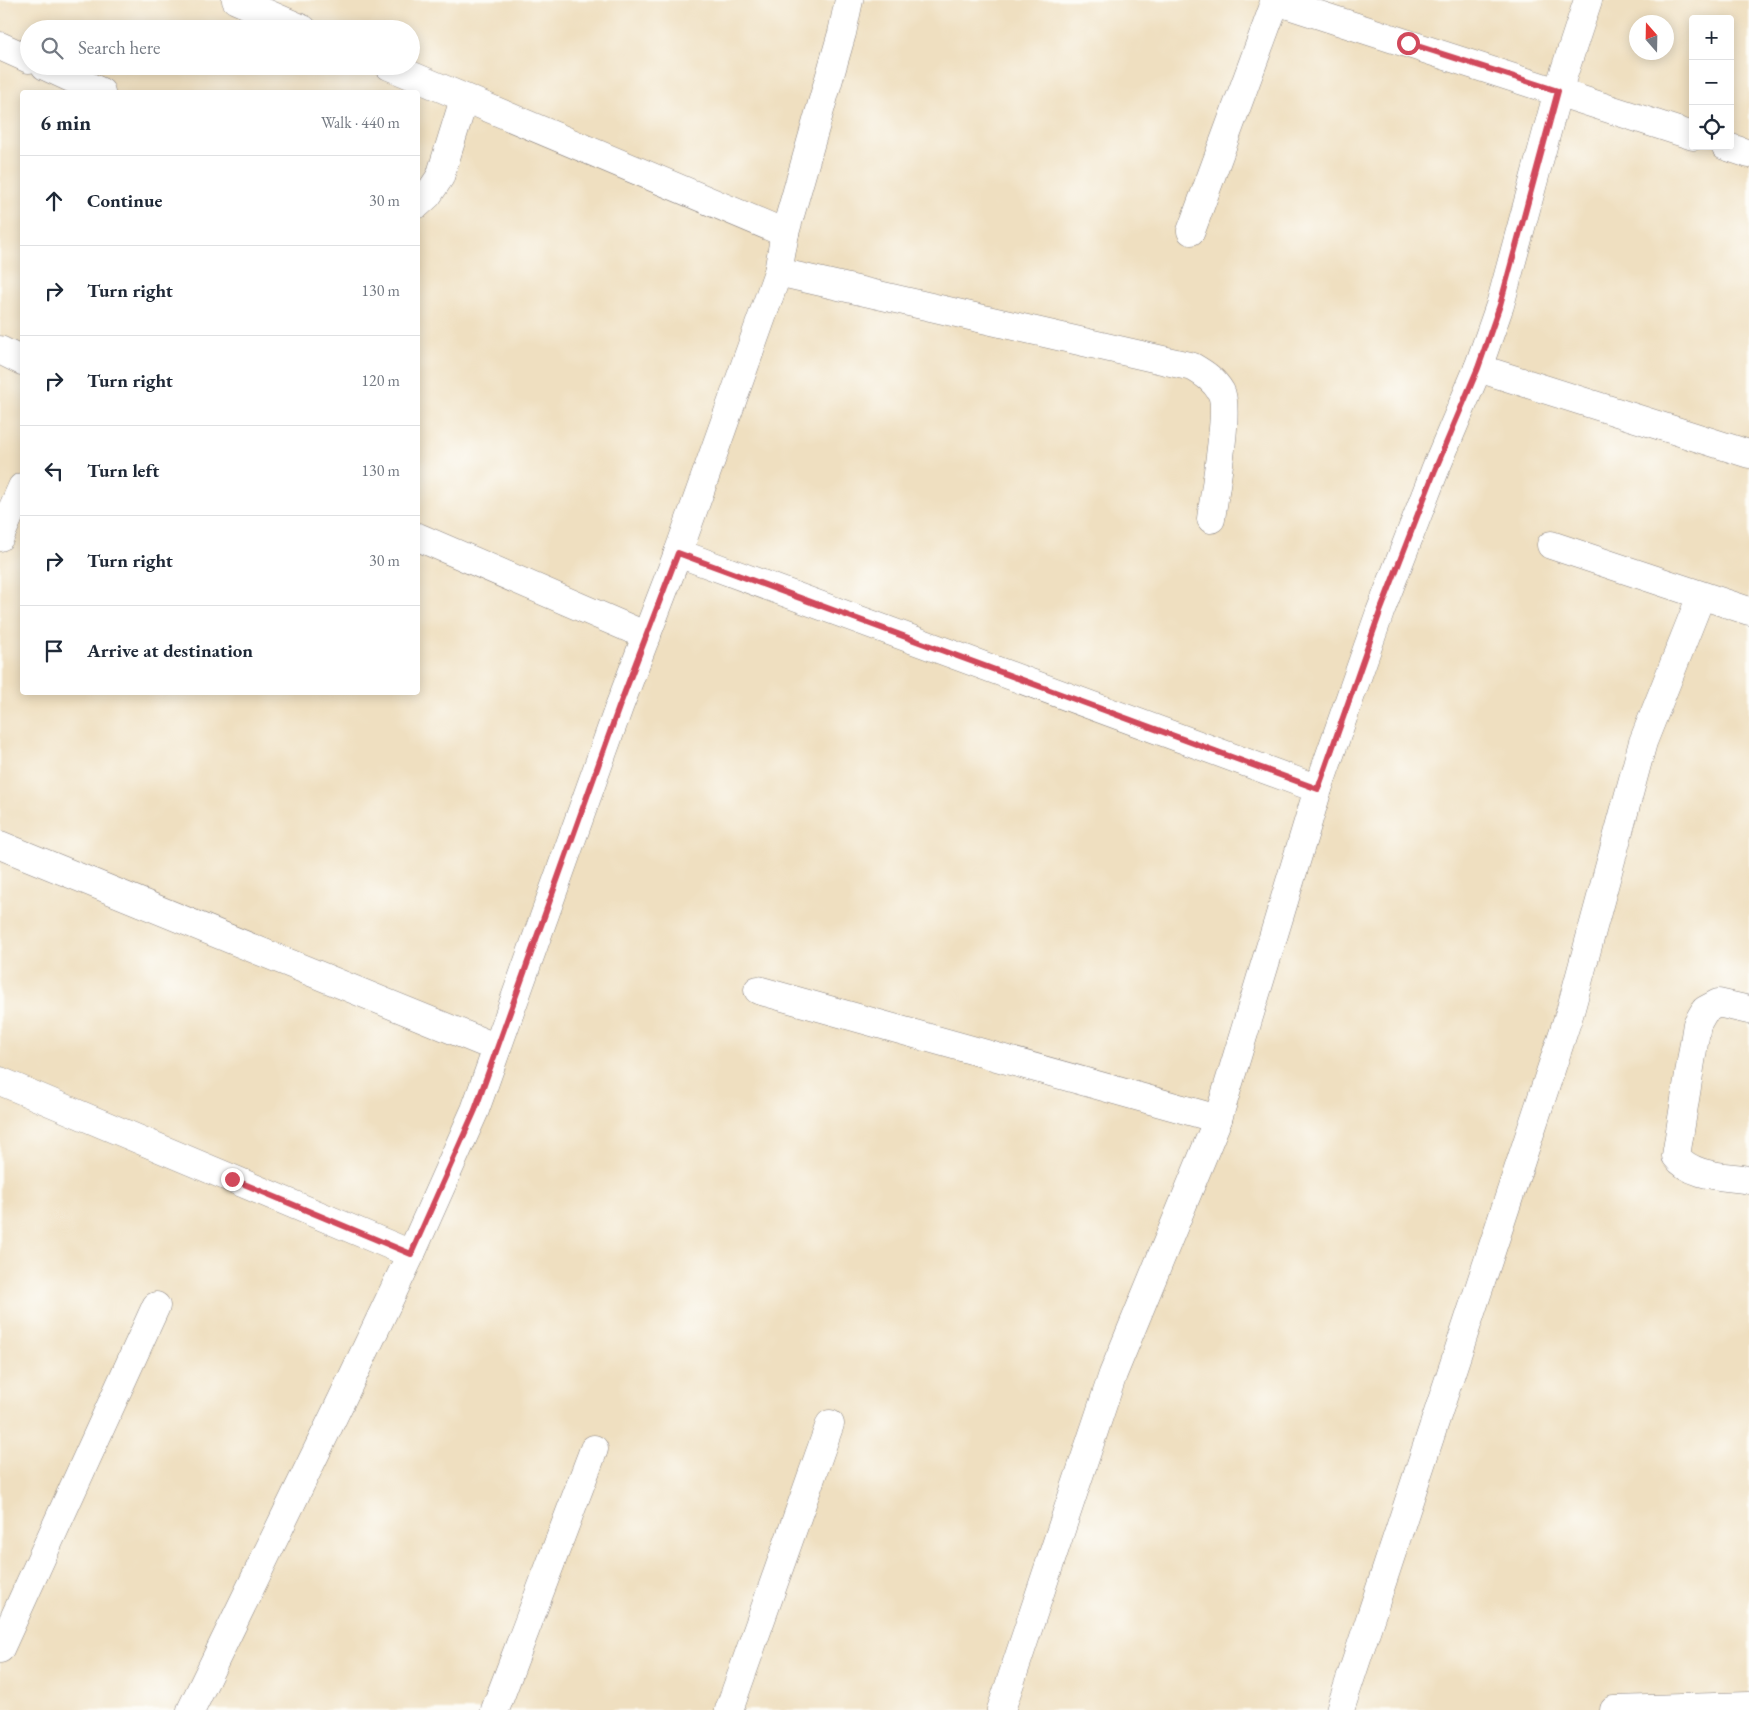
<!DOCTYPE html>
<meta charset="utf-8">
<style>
:root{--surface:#fff;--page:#f2f2f3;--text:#1f2937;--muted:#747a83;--line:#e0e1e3}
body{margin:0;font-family:"EB Garamond",serif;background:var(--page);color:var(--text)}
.controls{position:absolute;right:15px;top:15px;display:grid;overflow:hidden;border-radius:5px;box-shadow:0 2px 12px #0003}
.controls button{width:45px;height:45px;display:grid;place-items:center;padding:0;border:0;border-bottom:1px solid var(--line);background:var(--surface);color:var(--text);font:25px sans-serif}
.compass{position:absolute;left:1629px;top:15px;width:45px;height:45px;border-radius:50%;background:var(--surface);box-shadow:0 2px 12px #0003;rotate:340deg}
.stop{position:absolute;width:15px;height:15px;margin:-11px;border:4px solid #d1495b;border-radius:50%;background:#fff}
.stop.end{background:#d1495b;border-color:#fff;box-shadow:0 1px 5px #0008}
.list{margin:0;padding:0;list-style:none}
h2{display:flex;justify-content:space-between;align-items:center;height:65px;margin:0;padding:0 20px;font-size:21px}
h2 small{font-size:16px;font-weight:400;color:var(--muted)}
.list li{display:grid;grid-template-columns:32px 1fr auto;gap:15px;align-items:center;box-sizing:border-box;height:90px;padding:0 20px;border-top:1px solid var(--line)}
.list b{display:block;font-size:19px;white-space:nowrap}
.list em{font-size:16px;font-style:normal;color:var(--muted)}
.icon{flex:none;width:28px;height:28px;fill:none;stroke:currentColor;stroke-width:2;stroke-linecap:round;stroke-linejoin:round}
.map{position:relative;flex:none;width:1749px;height:1710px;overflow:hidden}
.search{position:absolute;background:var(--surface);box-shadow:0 2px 12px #0003;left:20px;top:20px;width:400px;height:55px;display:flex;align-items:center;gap:12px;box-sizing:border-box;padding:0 18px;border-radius:28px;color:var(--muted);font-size:19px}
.panel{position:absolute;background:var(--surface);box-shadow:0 2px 12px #0003;left:20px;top:90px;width:400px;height:605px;border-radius:5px}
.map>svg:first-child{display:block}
</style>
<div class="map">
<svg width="1749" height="1710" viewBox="0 0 1749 1710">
<rect width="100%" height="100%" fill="#fdfcf7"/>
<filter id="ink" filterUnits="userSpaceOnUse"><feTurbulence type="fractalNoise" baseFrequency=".02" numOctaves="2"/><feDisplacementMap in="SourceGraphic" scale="10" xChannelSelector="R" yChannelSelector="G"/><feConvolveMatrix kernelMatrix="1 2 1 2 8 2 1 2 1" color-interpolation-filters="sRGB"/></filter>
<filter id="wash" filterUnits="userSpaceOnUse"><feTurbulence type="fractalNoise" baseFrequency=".0096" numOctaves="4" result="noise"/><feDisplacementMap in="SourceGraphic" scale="20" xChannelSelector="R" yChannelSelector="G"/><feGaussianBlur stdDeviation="1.12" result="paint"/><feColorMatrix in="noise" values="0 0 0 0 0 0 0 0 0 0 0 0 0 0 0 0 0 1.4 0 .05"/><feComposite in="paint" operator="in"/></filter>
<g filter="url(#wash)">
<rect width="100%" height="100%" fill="#efdfc0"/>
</g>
<g filter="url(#ink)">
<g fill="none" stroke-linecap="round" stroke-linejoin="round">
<g stroke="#88807e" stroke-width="29">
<g id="minor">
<path d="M236,0L303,29"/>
<path d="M1273,0L1693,136"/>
<path d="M0,46L29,59"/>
<path d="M45,66L101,92"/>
<path d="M389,66L785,233"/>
<path d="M1725,146L1749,154"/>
<path d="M418,204L428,195L440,177L464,99"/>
<path d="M1191,231L1276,0"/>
<path d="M778,272L1193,367C1205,374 1214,380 1221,392C1230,409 1214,495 1211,519"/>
<path d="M0,350L22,361"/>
<path d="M1478,368L1749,454"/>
<path d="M0,537L22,487"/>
<path d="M418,537L647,636"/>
<path d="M1551,545L1749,611"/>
<path d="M678,553L1318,789"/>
<path d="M0,845L497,1048"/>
<path d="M758,990L1218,1119"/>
<path d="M1749,1010L1718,1003L1705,1010L1697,1024L1676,1156C1691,1177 1725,1176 1749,1180"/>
<path d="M0,1081L411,1254"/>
<path d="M0,1649L156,1306"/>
<path d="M191,1710L342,1399L411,1254L475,1110L619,707L678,553L778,272L785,233L842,33L849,0"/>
<path d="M495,1710L594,1449"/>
<path d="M729,1710L830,1424"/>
<path d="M1001,1710L1113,1374L1218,1119L1318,789L1380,612L1435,470L1478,368L1500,305L1558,91L1588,0"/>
<path d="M1340,1710L1570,1012L1643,742L1701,596"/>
<path d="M1614,1710L1749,1706"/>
</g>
</g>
<use href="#minor" stroke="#fff" stroke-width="28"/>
</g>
</g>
<g fill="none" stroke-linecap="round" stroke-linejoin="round" filter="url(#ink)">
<path stroke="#d1495b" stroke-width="6" d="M232,1179L411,1254L475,1110L619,707L678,553L1318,789L1380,612L1435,470L1478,368L1500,305L1558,91L1408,43"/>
</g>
</svg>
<div class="controls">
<button>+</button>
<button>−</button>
<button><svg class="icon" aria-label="locate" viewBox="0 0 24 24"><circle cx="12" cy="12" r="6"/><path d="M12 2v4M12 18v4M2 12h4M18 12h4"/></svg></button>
</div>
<svg class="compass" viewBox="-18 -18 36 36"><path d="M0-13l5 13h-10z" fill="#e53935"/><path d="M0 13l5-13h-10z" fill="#747a83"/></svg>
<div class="stop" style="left:1408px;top:43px"></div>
<div class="stop end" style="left:232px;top:1179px"></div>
<div class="search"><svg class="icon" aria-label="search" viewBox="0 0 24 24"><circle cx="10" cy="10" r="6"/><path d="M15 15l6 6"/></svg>Search here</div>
<section class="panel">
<h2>6 min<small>Walk · 440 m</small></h2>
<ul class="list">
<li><svg class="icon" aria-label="ahead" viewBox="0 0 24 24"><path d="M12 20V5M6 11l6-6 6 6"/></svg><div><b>Continue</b></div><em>30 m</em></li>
<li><svg class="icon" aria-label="right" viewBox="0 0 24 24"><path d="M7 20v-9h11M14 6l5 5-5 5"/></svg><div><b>Turn right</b></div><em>130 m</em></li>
<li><svg class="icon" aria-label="right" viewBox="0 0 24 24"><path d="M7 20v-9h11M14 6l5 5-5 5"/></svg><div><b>Turn right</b></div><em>120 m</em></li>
<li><svg class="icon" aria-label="left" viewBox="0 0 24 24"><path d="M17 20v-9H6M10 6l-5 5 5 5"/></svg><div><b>Turn left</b></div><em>130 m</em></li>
<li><svg class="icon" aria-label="right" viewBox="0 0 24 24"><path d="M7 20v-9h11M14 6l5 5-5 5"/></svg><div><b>Turn right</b></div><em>30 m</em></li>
<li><svg class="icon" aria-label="arrive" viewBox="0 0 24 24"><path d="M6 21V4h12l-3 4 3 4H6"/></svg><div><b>Arrive at destination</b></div></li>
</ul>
</section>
</div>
